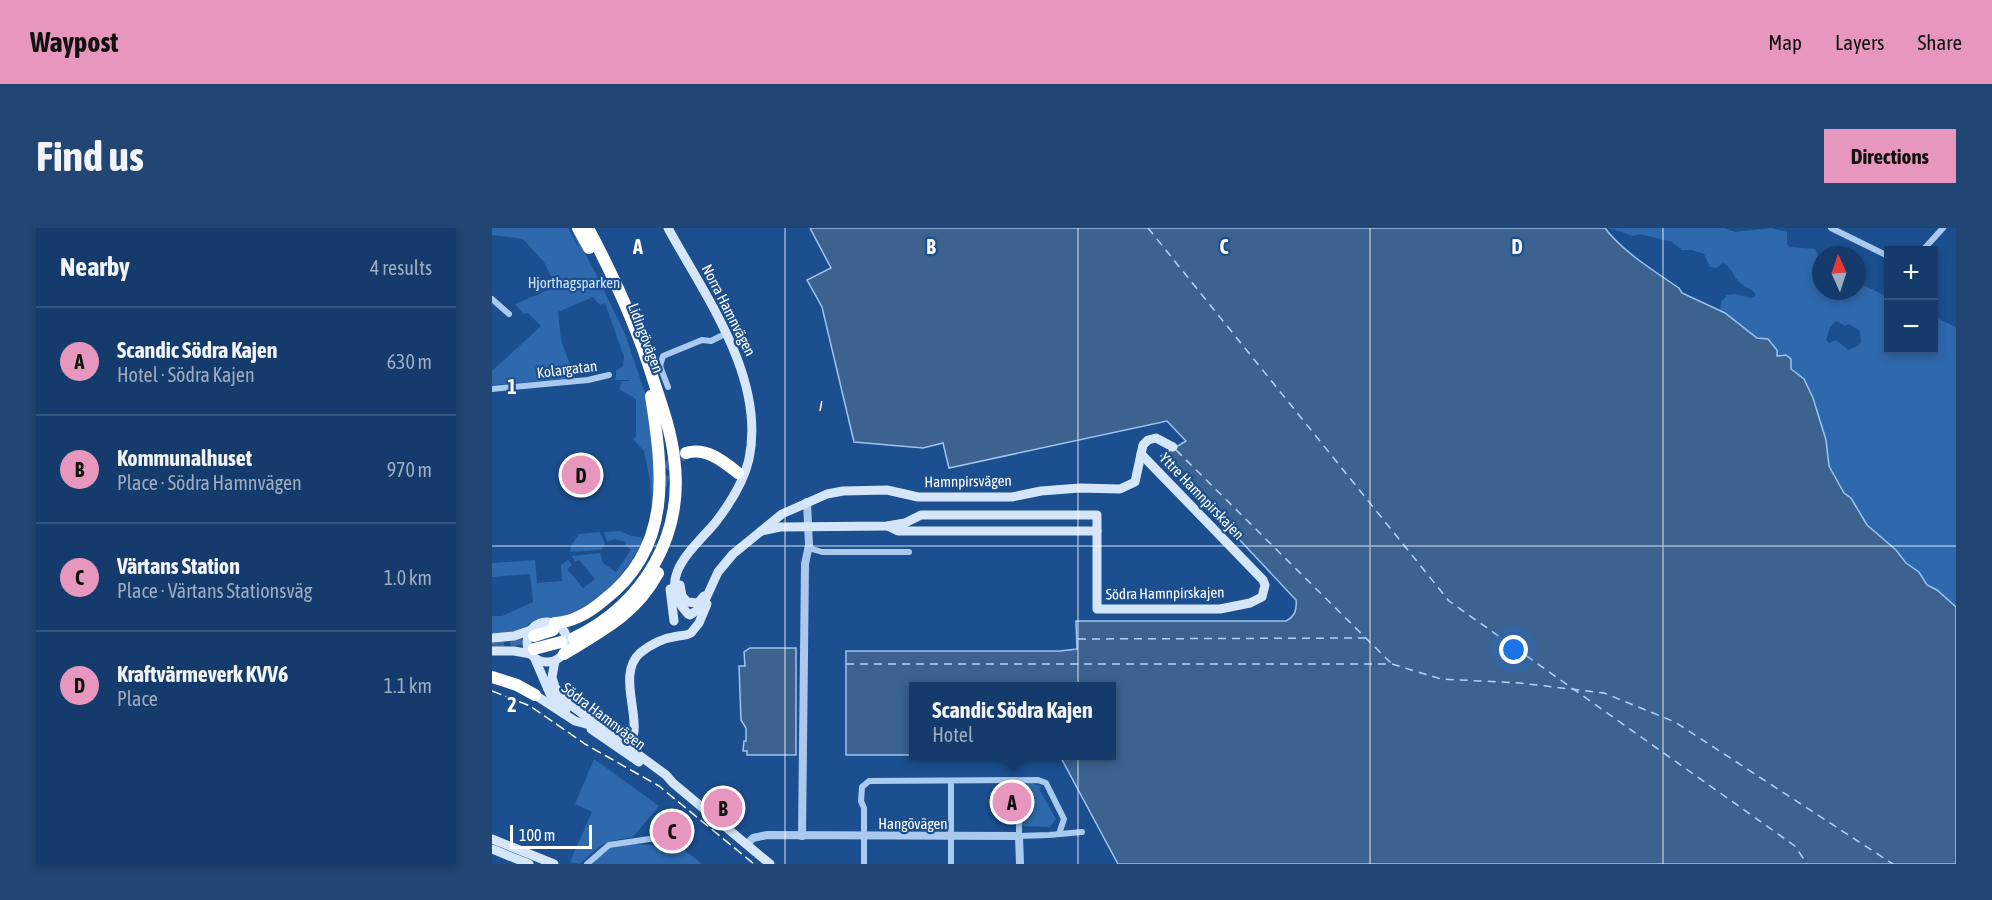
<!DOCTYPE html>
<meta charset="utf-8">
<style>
:root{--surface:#143b6b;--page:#214673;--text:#f1f3f6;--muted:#9dadc1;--line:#33557e;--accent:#e797bd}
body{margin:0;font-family:"Asap Condensed",sans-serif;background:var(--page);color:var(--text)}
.controls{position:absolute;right:18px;top:18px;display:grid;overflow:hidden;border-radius:0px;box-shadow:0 3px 9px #0003}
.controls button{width:54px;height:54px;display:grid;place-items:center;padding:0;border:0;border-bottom:2px solid var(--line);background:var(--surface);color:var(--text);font:30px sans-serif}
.compass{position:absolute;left:1320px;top:18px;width:54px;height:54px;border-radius:50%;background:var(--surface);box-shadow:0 3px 9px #0003;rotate:357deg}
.scale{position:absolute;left:18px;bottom:15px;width:82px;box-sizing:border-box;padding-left:6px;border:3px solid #fff;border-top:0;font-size:16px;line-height:21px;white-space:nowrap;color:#fff;-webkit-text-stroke:4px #1b4f8f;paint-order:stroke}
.you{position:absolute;left:1022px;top:422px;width:21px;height:21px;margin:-15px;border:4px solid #fff;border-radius:50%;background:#1a73e8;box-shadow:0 0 0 9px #1a73e833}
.badge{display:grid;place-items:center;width:39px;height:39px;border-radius:50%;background:var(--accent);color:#111;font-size:20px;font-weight:700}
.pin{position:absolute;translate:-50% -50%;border:3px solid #fff;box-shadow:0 2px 6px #0006}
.popup{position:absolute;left:417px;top:454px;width:207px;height:78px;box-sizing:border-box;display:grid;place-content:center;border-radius:0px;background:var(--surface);filter:drop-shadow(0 2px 4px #0005);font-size:20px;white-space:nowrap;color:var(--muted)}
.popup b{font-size:22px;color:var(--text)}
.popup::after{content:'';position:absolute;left:50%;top:100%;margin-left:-12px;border:12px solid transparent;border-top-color:var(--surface)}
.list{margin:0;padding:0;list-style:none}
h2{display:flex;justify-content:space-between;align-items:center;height:78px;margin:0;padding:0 24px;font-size:26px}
h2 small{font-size:20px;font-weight:400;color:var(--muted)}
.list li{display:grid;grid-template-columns:39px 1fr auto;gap:18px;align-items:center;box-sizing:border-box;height:108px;padding:0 24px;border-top:2px solid var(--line)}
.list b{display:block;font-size:22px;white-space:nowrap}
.list p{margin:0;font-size:20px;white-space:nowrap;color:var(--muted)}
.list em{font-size:20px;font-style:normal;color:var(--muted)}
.map{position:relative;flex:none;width:1464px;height:636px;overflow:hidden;border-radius:0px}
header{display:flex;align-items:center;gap:36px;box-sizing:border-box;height:84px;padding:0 30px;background:var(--accent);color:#111}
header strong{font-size:28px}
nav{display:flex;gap:33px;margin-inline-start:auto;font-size:21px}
.intro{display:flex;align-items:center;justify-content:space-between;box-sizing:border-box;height:144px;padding:0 36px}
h1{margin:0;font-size:42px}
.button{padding:15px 27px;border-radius:0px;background:var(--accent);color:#111;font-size:21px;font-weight:700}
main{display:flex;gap:36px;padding:0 36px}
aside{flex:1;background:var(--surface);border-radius:0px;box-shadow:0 3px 9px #0003}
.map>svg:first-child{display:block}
</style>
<header>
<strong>Waypost</strong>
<nav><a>Map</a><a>Layers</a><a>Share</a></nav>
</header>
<div class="intro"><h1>Find us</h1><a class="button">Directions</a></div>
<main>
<aside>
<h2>Nearby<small>4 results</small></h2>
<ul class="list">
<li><span class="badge">A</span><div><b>Scandic Södra Kajen</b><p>Hotel · Södra Kajen</p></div><em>630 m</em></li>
<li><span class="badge">B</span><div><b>Kommunalhuset</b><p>Place · Södra Hamnvägen</p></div><em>970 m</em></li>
<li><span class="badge">C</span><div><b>Värtans Station</b><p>Place · Värtans Stationsväg</p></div><em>1.0 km</em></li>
<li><span class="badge">D</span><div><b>Kraftvärmeverk KVV6</b><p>Place</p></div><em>1.1 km</em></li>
</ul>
</aside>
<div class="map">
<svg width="1464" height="636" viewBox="0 0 1464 636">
<rect width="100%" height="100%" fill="#1b4f8f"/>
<g fill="#2e69ad" fill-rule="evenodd">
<path d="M0,0H76L89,24L79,0L103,44L133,106L155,171L163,214L160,280L158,253L152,223L141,211L144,208V171L127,161L130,153H137L140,147L137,152H122L124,149V143L131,138L132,129L113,75L108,77L101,69L66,84L69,112L83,150L0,157V143L49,98L36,85L31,86L23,76L64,59L52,34L31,11L0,7Z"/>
<path d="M1114,0H1233L1243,4L1279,0L1295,4V16L1298,19L1323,21L1329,32V63H1365V54L1396,69V122H1442V89L1464,99V379L1445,362L1435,357L1404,322L1375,297L1359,271L1352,265L1337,238L1321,170L1312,151L1285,128L1281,115L1276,111L1265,110L1240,90L1228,84L1229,74L1235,67L1244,66L1259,70L1264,67C1260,59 1253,60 1248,55C1241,48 1240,40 1231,35L1224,40L1218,39L1212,26L1200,22H1190L1180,14L1148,6L1140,8L1128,3ZM1344,93L1353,98L1357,96L1368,103L1369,114L1366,118L1356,122L1344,112L1337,115L1334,112L1338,99Z"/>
<path d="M128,303L139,308L149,309L151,314L136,338L113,366L99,378L66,391H46L23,404L0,407V388H10L41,374L38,346L0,349V335L43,332L45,355L70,353L69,337L76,332L80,337L75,341L91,360L103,351L87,332L83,334L80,328L108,325L111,335L124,344L139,322L133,317L134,314L123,311L115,314L112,304Z"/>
<path d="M108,304L113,316L109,322L78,324L79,318L87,306Z"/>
<path d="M102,531L167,578L141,609C113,613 108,616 88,636L78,634L100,584L83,576Z"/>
<path d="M539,555L550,559L547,561L564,591L558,599L529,598V557Z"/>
<path d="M143,616L189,619L210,636H99L118,620Z"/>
</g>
<g fill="#3c6290" stroke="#9cc4f0" stroke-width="1.5">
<path d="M318,0H1113C1130,23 1162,43 1187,60L1190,65L1233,85L1265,110L1276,111L1285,122V128L1294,127L1299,131V141L1312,151L1321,170L1334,212L1337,238L1352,265L1359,270L1375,297L1404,322L1414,335L1427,344L1435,357L1445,362L1464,379V636H626L568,528H619V458H421V527H354V423H568L585,421L584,393H794C803,388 805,382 804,372L669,228L694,213L675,193L457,240L451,215L431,220L362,214L330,79L315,52L339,40Z"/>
<path d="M258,420H304V527H255V523H251L252,513H254V500L249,492L247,438H253L252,424Z"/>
</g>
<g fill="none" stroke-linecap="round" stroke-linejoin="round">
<g stroke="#b5d3f5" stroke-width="1.5" stroke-dasharray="8 6" stroke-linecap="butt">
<path d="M656,0L957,373L1303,618L1315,636"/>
<path d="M684,222L900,436"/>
<path d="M586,411L873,410"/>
<path d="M354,436H900L949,451L1028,455L1112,465L1183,494L1401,636"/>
</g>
<g stroke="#3d69a0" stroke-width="12" stroke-dasharray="12 6" stroke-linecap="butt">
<path d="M169,258C171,243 180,232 194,225"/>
<path d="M67,407L78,402"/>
<path d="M0,417L42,408"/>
</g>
<g stroke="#a9c9ee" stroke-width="6">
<path d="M1339,0L1396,28"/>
<path d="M1431,22L1451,0"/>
<path d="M0,71L17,86"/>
<path d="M176,159L168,138L171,128L210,112L219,113L235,105"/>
<path d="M0,161L96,152L117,147"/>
<path d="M317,317L320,321L330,324H417"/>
<path d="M459,553V636"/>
<path d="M527,553V608L557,607L590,604"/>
<path d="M95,636L117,617L164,610"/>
<path d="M372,636V580L369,573L370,559L377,553L546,552L554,555L572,591L567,606"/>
</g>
<g stroke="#a9c9ee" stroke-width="8">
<path d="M310,608L313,336L317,317L315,274"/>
<path d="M255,616L261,610L275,607L527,608L528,636"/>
</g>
<g stroke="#d6e6fa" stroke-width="9">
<path d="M176,0C213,68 274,150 257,231C252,253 237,277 223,295C200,322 162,351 196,386"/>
<path d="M396,298L406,303H605"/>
<path d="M269,303L288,299L395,298L413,295L429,287H605V381H728L758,375L770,369L773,357L771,352L649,226"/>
<path d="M188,357L190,368L195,374L206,375L212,368"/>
<path d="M178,361L182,393"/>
<path d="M198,387L210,379L226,344L241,326L290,286L335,266L351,263L395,262L426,269H520L549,263L588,260L628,261L643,254L651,217L656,212L664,210L681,219"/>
<circle cx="55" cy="414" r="20"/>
<path d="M0,410L22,408L39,402"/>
<path d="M0,423H22L39,426"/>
<path d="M43,431L58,466L74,482"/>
<path d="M63,433L60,449L63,459L72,472L174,547L181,555L278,636"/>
<path d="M43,467L83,493L94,496"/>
<path d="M99,501L147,534"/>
<path d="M130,522C161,507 120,450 148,425C159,416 172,410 186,408C191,407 194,408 199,405L207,395L215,376"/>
<path d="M0,611L62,636"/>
<path d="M0,621L37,636"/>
</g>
<g stroke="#fff" stroke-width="12">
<path d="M86,0L97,20"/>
<path d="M194,225C214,219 231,233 246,245"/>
<path d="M63,395C82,394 98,384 112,372C181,319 171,244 159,168"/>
<path d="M42,408L61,402"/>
<path d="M82,410C152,376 193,307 182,229C179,203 170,178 162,154C146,101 122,49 96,0"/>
<path d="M42,421L69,414"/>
<path d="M72,426C111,402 143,387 166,345"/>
<path d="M0,449L25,457L43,467"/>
</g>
<g stroke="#fff" stroke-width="1.5" stroke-dasharray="10 4.5" stroke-linecap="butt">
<path d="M328,183L330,172"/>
<path d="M0,463L38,478L93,516L167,558L262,636"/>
</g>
</g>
<path fill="none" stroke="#fff" stroke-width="1.5" stroke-opacity="0.55" d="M293,0V636M586,0V636M878,0V636M1171,0V636M0,318H1464"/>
<g text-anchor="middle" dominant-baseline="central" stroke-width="4.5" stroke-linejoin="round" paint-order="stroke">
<g font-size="15" fill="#cfe3fa" stroke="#1b4f8f">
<text x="82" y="54">Hjorthagsparken</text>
</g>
<g font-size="15" fill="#fff" stroke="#1b4f8f">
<text transform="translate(237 82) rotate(63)">Norra Hamnvägen</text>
<text transform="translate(154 110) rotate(69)">Lidingövägen</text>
<text transform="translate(75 141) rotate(-7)">Kolargatan</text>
<text transform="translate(476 253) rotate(-1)">Hamnpirsvägen</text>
<text transform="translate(710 268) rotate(46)">Yttre Hamnpirskajen</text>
<text transform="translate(673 365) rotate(-1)">Södra Hamnpirskajen</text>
<text transform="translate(112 488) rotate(37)">Södra Hamnvägen</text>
<text x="421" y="595">Hangövägen</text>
</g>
</g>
<g font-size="20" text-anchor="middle" font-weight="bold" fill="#fff" stroke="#1b4f8f" stroke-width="4.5" stroke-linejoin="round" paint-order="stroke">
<text x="146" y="26">A</text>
<text x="439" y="26">B</text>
<text x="732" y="26">C</text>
<text x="1025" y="26">D</text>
<text x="20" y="166">1</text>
<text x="20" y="484">2</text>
</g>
</svg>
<div class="controls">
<button>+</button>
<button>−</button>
</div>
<svg class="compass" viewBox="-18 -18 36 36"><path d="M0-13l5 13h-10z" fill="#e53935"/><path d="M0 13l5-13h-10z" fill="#9dadc1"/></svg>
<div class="scale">100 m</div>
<div class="you"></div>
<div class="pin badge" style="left:520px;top:574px">A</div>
<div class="popup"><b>Scandic Södra Kajen</b>Hotel</div>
<div class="pin badge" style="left:231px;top:580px">B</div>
<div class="pin badge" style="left:180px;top:603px">C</div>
<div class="pin badge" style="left:89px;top:247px">D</div>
</div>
</main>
